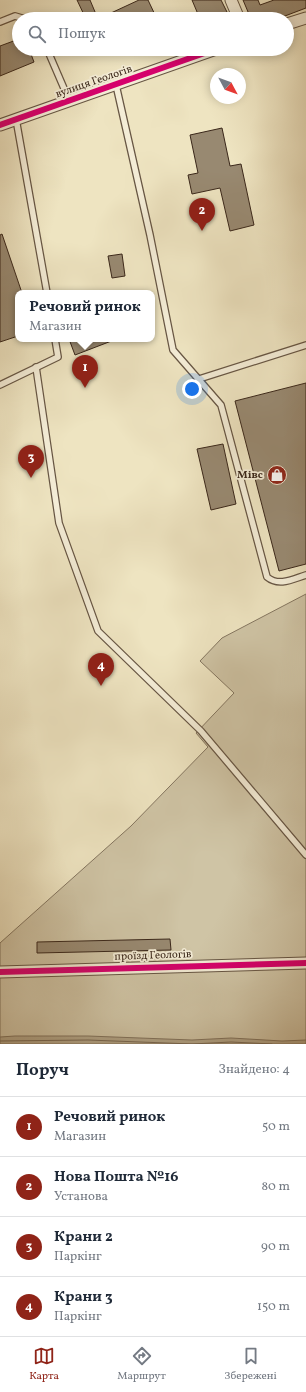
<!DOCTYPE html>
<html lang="uk">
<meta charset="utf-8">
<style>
:root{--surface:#fff;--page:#f2f2f3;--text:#1f2937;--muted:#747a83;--line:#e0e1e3;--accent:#8f2418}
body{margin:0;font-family:Vollkorn,serif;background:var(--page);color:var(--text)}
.compass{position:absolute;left:210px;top:68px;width:36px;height:36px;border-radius:50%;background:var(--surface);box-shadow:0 2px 10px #0003;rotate:131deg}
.you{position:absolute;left:192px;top:389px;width:14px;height:14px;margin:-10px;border:3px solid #fff;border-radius:50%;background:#1a73e8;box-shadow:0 0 0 6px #1a73e833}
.badge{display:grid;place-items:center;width:26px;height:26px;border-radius:50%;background:var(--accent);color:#fff;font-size:13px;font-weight:700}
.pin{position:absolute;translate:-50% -33px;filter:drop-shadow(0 1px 2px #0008)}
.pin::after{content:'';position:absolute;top:21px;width:14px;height:12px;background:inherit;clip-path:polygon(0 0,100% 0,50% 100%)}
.popup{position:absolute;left:15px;top:290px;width:140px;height:52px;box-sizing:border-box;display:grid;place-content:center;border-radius:8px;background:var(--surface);filter:drop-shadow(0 1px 3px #0005);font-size:13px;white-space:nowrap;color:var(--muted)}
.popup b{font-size:15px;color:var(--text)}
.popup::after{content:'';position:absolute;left:50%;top:100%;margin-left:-8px;border:8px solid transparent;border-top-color:var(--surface)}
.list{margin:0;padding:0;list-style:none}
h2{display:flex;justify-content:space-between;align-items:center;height:52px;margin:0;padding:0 16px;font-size:17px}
h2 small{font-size:13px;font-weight:400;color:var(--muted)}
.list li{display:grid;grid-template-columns:26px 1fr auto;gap:12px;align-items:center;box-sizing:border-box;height:60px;padding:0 16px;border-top:1px solid var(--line)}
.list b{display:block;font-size:15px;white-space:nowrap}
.list p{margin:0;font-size:13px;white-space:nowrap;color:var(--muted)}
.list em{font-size:13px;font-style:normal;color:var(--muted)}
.icon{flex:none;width:22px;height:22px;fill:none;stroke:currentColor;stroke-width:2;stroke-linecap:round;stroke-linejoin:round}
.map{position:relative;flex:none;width:306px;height:1044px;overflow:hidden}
.search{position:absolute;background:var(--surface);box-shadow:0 2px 10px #0003;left:12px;right:12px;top:12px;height:44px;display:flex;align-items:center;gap:10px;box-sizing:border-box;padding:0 14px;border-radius:22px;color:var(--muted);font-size:15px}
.sheet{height:292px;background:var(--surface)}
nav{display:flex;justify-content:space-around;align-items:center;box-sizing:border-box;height:56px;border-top:1px solid var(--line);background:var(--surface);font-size:11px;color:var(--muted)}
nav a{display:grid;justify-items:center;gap:2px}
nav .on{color:var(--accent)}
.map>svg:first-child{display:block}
</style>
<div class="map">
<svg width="306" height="1044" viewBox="0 0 306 1044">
<rect width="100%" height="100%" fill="#eee4c1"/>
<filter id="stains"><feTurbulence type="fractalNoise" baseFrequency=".005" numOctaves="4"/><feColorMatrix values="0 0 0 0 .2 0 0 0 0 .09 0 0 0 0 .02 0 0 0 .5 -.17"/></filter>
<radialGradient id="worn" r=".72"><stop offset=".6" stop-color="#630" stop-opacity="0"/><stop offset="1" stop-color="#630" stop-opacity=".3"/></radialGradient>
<path fill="#cfc4a5" stroke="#847660" d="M306,594V1044H0V943L131,826L208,747L196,733L234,693L200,661L222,638Z"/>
<path fill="#b1a488" stroke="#81725c" d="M15,1036H88L192,1040L231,1038L282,1041L306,1040V1044H0V1037Z"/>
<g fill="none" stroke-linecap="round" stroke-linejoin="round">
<path stroke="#766651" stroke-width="1" d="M0,1041L88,1040L192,1044L231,1042L272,1044"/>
</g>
<g fill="#988971" stroke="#3a271a">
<path d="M77,0H90L98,19L139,0H148L157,19H86Z"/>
<path d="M192,0H221L227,12L211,19H200Z"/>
<path d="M243,0H258L260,5L274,0H306V8L277,19H251Z"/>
<path d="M19,39V49H29L34,62L0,76V46Z"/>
<path d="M222,128L230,166L241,164L254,225L230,231L220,188L192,194L188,175L198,173L190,135Z"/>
<path d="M2,234L22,293H18V336L0,342V235Z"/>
<path d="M122,254L125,276L112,278L108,256Z"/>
<path d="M69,339H114V340L75,355Z"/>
<path d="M306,383V564L279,571L235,401Z"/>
<path d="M223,444L236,504L211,510L197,449Z"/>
<path d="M170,939L171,950L37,953V942Z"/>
</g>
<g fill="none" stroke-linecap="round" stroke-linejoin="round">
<g stroke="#675644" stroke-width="8">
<g id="lane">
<path d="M0,22L15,16L25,19"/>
<path d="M47,49L69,100"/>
<path d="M116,85L150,235L173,350L221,405L267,577C279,587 293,579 306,575"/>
<path d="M16,119L47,293"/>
<path d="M36,367L59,523L98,631L201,731L306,855"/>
<path d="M199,379L306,345"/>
<path d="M0,385L58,357L55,339"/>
</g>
</g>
<g stroke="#675644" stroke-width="13">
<g id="street">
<path d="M231,0L239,19"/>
<path d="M287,24L306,18"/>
<path d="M0,125L216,49"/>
<path d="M0,972L306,963"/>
</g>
</g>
<use href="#lane" stroke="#f4edd7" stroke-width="5.5"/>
<use href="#street" stroke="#f4edd7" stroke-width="11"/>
<g stroke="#f4edd7" stroke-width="8">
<g id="cycleway">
<path d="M0,125L216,49"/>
<path d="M0,972L306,963"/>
</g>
</g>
<use href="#cycleway" stroke="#d6006c" stroke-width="6"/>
</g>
<defs>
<g id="shop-disc" transform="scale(1)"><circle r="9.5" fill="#8f2418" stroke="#f4edd7"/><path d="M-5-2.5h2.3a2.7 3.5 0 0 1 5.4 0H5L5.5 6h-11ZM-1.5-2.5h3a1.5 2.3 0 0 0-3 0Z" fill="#fff"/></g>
</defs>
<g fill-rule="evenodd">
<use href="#shop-disc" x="277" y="475"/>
</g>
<g text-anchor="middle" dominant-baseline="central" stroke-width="3.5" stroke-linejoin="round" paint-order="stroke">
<g font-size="11" fill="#3a271a" stroke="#f4edd7">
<text transform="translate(94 82) rotate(-19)">вулиця Геологів</text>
<text transform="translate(153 956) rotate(-2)">проїзд Геологів</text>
</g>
<g font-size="11" font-weight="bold" fill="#3a271a" stroke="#f4edd7" text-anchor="end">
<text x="263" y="475">Мівс</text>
</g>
</g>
<rect width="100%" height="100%" filter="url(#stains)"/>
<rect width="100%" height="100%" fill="url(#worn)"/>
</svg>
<svg class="compass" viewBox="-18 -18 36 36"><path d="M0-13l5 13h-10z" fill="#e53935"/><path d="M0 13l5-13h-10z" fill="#747a83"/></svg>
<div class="you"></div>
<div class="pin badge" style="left:85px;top:388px">1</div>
<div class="popup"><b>Речовий ринок</b>Магазин</div>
<div class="pin badge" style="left:202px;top:231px">2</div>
<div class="pin badge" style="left:31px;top:478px">3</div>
<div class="pin badge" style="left:101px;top:686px">4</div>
<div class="search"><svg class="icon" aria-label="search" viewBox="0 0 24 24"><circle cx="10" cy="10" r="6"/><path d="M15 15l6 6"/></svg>Пошук</div>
</div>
<section class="sheet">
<h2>Поруч<small>Знайдено: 4</small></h2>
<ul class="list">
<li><span class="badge">1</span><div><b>Речовий ринок</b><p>Магазин</p></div><em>50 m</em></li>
<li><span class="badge">2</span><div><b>Нова Пошта №16</b><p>Установа</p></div><em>80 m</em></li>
<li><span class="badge">3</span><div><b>Крани 2</b><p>Паркінг</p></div><em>90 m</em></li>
<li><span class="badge">4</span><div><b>Крани 3</b><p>Паркінг</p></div><em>150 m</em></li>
</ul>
</section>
<nav>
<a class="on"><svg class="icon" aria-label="map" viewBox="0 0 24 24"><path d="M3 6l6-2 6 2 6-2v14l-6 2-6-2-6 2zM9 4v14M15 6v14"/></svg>Карта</a>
<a><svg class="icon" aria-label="directions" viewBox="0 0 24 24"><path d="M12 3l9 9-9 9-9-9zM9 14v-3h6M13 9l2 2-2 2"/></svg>Маршрут</a>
<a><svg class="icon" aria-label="saved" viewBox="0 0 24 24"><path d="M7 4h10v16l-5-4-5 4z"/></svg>Збережені</a>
</nav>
